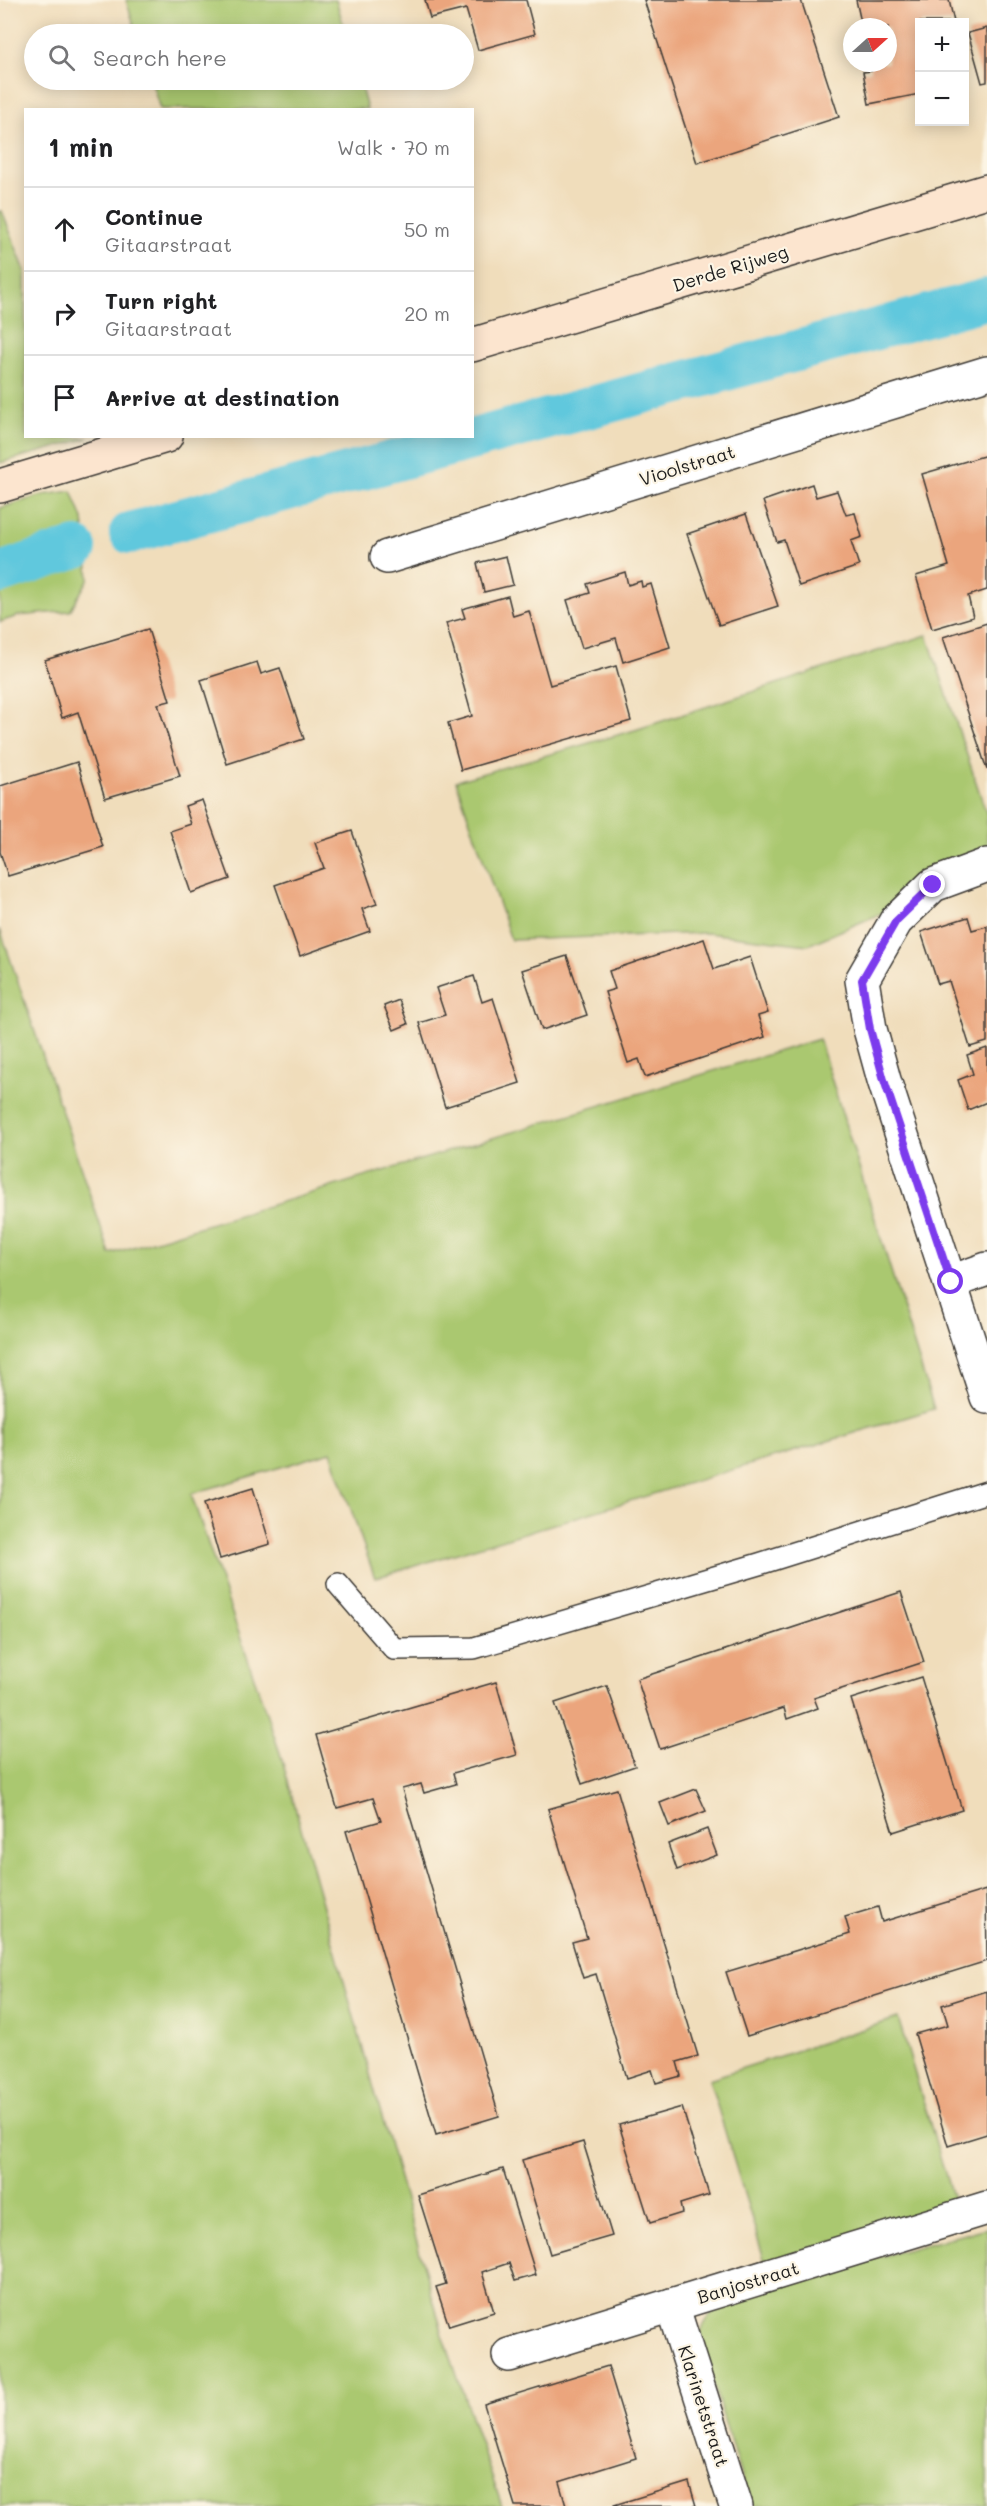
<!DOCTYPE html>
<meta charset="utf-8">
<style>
:root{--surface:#fff;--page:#f6f6f6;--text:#202124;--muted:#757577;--line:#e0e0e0}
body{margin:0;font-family:Mali,sans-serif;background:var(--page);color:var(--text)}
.controls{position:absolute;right:18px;top:18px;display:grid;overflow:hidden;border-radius:0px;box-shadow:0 3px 15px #0003}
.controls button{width:54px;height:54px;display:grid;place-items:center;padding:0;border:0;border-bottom:2px solid var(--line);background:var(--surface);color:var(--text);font:30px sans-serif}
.compass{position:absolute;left:843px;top:18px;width:54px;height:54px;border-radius:50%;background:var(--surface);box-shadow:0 3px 15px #0003;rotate:69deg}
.stop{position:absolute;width:18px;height:18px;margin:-14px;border:4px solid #7c3aed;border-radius:50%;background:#fff}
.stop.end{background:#7c3aed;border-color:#fff;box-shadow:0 2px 6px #0008}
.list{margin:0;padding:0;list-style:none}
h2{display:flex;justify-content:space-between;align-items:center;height:78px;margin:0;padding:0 24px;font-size:26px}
h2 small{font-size:20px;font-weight:400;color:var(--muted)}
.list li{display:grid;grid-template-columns:39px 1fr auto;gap:18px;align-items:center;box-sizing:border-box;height:84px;padding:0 24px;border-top:2px solid var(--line)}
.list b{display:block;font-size:22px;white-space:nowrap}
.list p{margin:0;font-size:20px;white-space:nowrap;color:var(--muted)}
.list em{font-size:20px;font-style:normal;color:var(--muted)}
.icon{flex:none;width:33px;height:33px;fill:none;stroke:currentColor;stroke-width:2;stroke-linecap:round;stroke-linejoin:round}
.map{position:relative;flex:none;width:987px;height:2506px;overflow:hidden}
.search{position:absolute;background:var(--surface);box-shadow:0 3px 15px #0003;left:24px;top:24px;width:450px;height:66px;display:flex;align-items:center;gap:15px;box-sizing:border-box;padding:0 21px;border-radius:33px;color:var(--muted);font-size:22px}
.panel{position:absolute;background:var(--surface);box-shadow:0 3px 15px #0003;left:24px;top:108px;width:450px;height:330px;border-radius:0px}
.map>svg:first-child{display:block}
</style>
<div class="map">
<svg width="987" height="2506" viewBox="0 0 987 2506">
<rect width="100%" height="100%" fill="#fcf5e5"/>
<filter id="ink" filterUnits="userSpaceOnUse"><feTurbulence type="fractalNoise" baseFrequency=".0167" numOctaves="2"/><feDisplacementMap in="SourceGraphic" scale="12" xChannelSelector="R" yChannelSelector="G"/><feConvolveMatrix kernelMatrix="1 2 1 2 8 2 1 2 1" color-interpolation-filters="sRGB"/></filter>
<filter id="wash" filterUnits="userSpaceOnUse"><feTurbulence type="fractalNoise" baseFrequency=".008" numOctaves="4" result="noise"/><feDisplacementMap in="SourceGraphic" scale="24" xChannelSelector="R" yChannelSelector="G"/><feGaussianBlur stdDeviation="1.35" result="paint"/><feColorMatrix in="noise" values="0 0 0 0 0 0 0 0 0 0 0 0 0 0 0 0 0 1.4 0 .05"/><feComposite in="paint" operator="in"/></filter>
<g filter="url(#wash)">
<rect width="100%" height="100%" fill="#f0ddbb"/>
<g fill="#aac870" stroke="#637246" stroke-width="1.5">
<path d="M126,0H336L346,34H137Z"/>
<path d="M151,80H359L367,109H160Z"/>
<path d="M0,211H2L25,271L26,436L89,438L0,463Z"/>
<path d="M72,491L83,519L89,578L70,611L18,616L0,622V508L43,495Z"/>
<path d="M927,635L987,815V847L931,870L882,913L808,945L707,933L511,940L456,781L635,730Z"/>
<path d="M0,929L110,1254L819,1039L934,1409L375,1578L331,1452L191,1494L280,1753L443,2335L502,2506H0Z"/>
<path d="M898,2018L955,2206L765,2262L709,2079Z"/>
<path d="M987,2228V2506H750L699,2337C706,2316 716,2307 735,2296Z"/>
</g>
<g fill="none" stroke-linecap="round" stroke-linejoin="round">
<g stroke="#60c8dd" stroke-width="42">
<path d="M130,533L987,299"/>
<path d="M0,573L76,548"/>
</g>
</g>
<g id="blocks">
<g fill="#eba57d">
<path d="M425,0H526L535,34L478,50L466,9L430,18Z"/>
<path d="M644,0H801L839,117L697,163Z"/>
<path d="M856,0H949L954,22H920V94L869,104L863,72L871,71L869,63H888V27H862Z"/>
<path d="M987,28V82L982,83L968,33Z"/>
<path d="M987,455V590L968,596L973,617L932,629L916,576L949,566L922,474Z"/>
<path d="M812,484L816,497L837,491L846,515L855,513L862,537L851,541L859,566L799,586L784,540L777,542L763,501Z"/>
<path d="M746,514L778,606L719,625L687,534Z"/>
<path d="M506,556L513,585L484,592L477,563Z"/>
<path d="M625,572L628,585L641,581L642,587L651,584L670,647L623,662L616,638L582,648L567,600L590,593L587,584Z"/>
<path d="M508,596L513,616L529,611L550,685L616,666L631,721L461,770L448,723L472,716L446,623L465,618L462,609Z"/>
<path d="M987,623V770L943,637Z"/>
<path d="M148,629L170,701L158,704L180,776L105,798L78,712L62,718L45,660Z"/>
<path d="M257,662L261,674L280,668L304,739L227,764L201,680Z"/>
<path d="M77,762L103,847L8,876L0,852V786Z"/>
<path d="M202,800L230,879L191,893L170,831L191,824L185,806Z"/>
<path d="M352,831L377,904L362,909L370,931L300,956L275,885L324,868L315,843Z"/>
<path d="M968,917L972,930L987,926V1042L970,1047L949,981L938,984L921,932Z"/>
<path d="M704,939L714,969L750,957L768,1013L758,1016L765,1037L645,1077L639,1059L628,1063L605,992L615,989L609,971Z"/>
<path d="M567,956L587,1015L542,1030L522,970Z"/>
<path d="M474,976L482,1002L493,998L520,1083L445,1107L419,1023L445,1015L436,988Z"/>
<path d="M399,1000L408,1024L394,1030L384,1006Z"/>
<path d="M987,1048V1102L968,1110L958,1080L973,1074L967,1055Z"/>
<path d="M253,1488L270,1544L220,1559L204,1503Z"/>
<path d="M901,1592L924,1662L814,1698L818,1708L787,1719L784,1708L660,1749L637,1679Z"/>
<path d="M921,1677L962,1810L893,1832L851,1699Z"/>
<path d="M496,1682L517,1755L453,1773L456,1784L424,1793L421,1784L402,1789L499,2116L436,2135L346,1831L381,1821L373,1798L337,1808L316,1735Z"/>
<path d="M607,1686L635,1766L582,1784L555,1703Z"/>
<path d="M617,1789L698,2056L677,2062L681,2076L656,2083L652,2070L627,2078L596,1974L583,1978L572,1942L587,1938L548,1809Z"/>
<path d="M696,1789L706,1811L669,1826L660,1803Z"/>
<path d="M707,1829L717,1855L677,1870L668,1844Z"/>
<path d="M986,1890L987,1961L747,2036L726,1972L850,1934L845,1917L878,1907L882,1922Z"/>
<path d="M987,1991V2134L948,2146L915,2034L948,2025L942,2005Z"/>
<path d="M682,2107L709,2195L680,2204L682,2213L650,2223L619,2125Z"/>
<path d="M583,2142L612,2236L550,2254L522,2160Z"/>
<path d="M503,2169L536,2275L515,2281L509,2263L482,2272L494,2312L449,2326L436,2287L446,2284L418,2195Z"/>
<path d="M608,2366L636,2458L559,2482L566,2506H515L484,2404Z"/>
<path d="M689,2482L696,2506H614V2505Z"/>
</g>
</g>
</g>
<g filter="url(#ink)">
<use href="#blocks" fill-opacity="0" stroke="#3c3934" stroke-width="1.5"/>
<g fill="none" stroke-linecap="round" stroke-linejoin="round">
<g stroke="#3c3934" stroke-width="24">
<path id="lane" d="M338,1584L394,1649L474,1648L759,1564L987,1492"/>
</g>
<g stroke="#3c3934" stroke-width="36">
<g id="street">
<path d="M387,557L987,373"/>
<path d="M987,865L933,885L896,921L862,980L870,1029L884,1080L987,1397"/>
<path d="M951,1282L987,1269"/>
<path d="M672,2305L736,2506"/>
<path d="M509,2355L987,2208"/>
</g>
</g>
<g stroke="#3c3934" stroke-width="36">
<g id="secondary">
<path d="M472,345L987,191"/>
<path d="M0,486L166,436"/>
</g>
</g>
<use href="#lane" stroke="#fff" stroke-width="21"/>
<use href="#street" stroke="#fff" stroke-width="33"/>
<use href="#secondary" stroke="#fce5cf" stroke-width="33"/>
</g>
</g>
<g fill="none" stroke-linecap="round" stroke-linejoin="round" filter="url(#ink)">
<path stroke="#7c3aed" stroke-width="8" d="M933,885L896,921L862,980L870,1029L884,1080L951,1282"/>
</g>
<g text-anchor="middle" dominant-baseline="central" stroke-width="4.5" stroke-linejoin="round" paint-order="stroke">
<g font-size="18" fill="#1c1c1c" stroke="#fcf5e5">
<text transform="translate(730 268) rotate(-17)">Derde Rijweg</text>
<text transform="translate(687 465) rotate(-17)">Vioolstraat</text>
<text transform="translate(748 2282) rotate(-17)">Banjostraat</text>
<text transform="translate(704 2406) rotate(72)">Klarinetstraat</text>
</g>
</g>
</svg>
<div class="controls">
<button>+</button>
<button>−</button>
</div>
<svg class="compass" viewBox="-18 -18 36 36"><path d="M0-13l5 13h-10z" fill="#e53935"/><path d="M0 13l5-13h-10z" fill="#757577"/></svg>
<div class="stop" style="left:951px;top:1282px"></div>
<div class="stop end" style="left:933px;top:885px"></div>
<div class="search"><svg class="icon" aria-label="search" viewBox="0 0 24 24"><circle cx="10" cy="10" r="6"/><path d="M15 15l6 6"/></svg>Search here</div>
<section class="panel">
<h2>1 min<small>Walk · 70 m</small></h2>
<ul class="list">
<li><svg class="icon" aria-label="ahead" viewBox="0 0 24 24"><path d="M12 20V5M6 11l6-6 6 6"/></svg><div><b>Continue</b><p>Gitaarstraat</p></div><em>50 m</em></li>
<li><svg class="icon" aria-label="right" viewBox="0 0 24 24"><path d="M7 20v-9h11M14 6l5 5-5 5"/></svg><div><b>Turn right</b><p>Gitaarstraat</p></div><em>20 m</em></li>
<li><svg class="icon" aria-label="arrive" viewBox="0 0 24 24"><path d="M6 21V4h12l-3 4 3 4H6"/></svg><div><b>Arrive at destination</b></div></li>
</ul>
</section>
</div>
